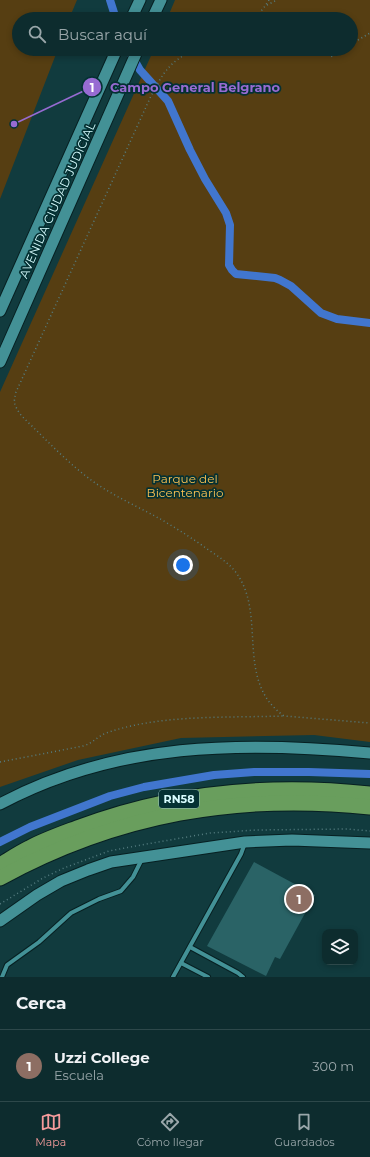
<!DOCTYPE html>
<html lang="es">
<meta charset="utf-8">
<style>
body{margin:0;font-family:Montserrat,sans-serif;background:#1b383a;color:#f1f3f6}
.controls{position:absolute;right:12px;bottom:12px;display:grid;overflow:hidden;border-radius:8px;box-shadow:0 2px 6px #0003}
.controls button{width:36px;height:36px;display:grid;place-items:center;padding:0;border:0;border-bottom:1px solid #2d484a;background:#0d2c2e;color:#f1f3f6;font:20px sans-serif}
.you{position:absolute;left:183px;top:565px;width:14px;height:14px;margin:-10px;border:3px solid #fff;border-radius:50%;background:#1a73e8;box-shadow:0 0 0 6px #1a73e833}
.badge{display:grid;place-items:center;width:26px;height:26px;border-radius:50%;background:#f59b9b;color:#fff;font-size:13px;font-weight:700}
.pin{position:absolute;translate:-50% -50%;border:2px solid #fff;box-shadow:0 1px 4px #0006}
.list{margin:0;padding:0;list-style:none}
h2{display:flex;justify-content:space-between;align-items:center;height:52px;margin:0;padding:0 16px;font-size:17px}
h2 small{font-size:13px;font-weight:400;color:#9aa7aa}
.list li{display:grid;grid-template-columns:26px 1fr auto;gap:12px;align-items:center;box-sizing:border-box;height:72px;padding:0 16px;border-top:1px solid #2d484a}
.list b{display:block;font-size:15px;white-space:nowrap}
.list p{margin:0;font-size:13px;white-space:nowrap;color:#9aa7aa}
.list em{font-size:13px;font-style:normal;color:#9aa7aa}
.icon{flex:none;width:22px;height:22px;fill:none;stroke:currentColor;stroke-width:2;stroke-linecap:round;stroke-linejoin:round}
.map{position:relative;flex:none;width:370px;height:977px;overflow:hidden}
.search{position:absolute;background:#0d2c2e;box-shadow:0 2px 6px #0003;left:12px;right:12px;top:12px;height:44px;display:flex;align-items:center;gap:10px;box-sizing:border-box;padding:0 14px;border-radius:22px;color:#9aa7aa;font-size:15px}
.sheet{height:124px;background:#0d2c2e}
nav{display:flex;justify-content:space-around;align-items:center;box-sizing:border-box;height:56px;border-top:1px solid #2d484a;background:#0d2c2e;font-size:11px;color:#9aa7aa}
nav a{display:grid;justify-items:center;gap:2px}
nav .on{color:#f59b9b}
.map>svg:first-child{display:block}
</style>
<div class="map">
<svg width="370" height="977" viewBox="0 0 370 977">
<rect width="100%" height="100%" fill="#113b3e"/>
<g fill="#563e12">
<path d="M 0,0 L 77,0 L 69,19 L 19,19 L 19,49 L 58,49 L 0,199 Z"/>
<path d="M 175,0 L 370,0 L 370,742 L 314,735 L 181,738 L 78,760 L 0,787 L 0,392 L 154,49 L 351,49 L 351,19 L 167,19 Z"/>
</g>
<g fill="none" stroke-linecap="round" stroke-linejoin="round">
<g stroke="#4176ce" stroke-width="8">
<path d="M 110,0 L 116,19"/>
<path d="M 128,49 L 140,70 L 168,101 L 190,150 L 205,179 L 226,213 L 230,225 L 229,265 L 232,270 L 236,274 L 275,278 L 280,280 L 291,286 L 321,313 L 337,319 L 370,323"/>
<path d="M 0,842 L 30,827 L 110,796 L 144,787 L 214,775 L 254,772 L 309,772 L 370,774"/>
</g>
</g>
<path fill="#2a6366" d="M 254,862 L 315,895 L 280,959 L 275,957 L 266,976 L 207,946 Z"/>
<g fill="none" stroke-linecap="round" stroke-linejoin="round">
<g stroke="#072022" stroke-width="6">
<g id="lane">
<path d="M 190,947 L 238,973 L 243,977"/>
<path d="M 181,963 L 208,977"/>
<path d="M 2,977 L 7,965 L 39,942 L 71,913 L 99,899 L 121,891 L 133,877 L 142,859"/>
<path d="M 173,977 L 241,854 L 245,843"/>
</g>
</g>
<g stroke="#072022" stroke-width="13">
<g id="secondary">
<path d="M 131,19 L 140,0"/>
<path d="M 152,19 L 161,0"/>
<path d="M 0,311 L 117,49"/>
<path d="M 0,362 L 138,49"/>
<path d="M 0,804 C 116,742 242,741 370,753"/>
<path d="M 0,921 L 37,895 L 61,881 L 88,870 L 111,862 L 245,842 L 292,840 L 370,843"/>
</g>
</g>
<g stroke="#072022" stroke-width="17">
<g id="highway">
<path d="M 0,865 C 10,859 19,853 29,848 C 44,840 61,834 77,828 C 172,792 269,783 370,794"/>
<path d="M 0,878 C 117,814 238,793 370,807"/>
</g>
</g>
<g stroke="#557d80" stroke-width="1.5" stroke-dasharray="1 3" stroke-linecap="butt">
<path d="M 267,5 L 277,0"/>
<path d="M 253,19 L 263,9 L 269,0"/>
<path d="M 351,44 L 370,33"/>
<path d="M 196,49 C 170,61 164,71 151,96 L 16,392 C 15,397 13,401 16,407 C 20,416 28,422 35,429 C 53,447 71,465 91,480 C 113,496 139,507 162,520 C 179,530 195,540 210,551 C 219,557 227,562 234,570 C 269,612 233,680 284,716 L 370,723"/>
<path d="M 317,49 L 333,57 L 334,49"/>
<path d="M 0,762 L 83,746 C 93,743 97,737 106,733 C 161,714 226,718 283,716"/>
<path d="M 0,904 L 43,878 L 64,868 L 109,851 L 141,845 L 210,833 L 256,830 L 347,829 L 370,831"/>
</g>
<use href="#lane" stroke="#439196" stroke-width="4"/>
<use href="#secondary" stroke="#439196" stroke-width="11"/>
<use href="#highway" stroke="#699e5d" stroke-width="15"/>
</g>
<g text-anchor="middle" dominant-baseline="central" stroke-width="3.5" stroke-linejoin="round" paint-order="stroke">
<rect fill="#043133" stroke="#98c0c2" stroke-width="1" x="159" y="790" width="40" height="18" rx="3"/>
<g font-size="11" font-weight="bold" fill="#d8fdff">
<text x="179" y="799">RN58</text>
</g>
<g font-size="12" fill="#d8fdff" stroke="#043133">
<text transform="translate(57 200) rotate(-66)">AVENIDA CIUDAD JUDICIAL</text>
</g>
<g font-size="12" fill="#fbc052" stroke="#043133">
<text x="185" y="478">Parque del<tspan x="185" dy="14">Bicentenario</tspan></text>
</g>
</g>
<path fill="none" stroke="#976bd2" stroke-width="1.5" d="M14 124L92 87"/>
<g fill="#976bd2" stroke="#043133" stroke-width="1.5">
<circle cx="14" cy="124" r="4"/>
<circle cx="92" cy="87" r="10"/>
</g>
<g font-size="12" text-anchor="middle" font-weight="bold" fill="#fff">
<text x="92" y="92">1</text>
</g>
<g font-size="13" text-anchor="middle" font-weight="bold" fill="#976bd2" stroke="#043133" stroke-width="3.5" stroke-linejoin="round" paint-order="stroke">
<text x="195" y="92">Campo General Belgrano</text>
</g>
</svg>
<div class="controls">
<button><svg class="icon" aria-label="layers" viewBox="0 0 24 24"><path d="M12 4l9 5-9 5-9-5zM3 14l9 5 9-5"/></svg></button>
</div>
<div class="you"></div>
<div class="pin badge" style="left:299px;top:899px;background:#8d6e63">1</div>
<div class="search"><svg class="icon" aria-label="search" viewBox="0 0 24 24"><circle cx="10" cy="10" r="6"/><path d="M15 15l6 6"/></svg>Buscar aquí</div>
</div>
<section class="sheet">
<h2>Cerca<small></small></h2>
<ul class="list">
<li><span class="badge" style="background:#8d6e63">1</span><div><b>Uzzi College</b><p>Escuela</p></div><em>300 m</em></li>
</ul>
</section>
<nav>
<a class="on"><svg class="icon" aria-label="map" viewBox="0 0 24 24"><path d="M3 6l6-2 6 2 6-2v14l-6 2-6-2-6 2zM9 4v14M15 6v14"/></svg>Mapa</a>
<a><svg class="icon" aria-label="directions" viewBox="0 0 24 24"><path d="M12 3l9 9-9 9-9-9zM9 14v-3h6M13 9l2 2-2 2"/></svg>Cómo llegar</a>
<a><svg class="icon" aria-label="saved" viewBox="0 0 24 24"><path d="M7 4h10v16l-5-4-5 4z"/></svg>Guardados</a>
</nav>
